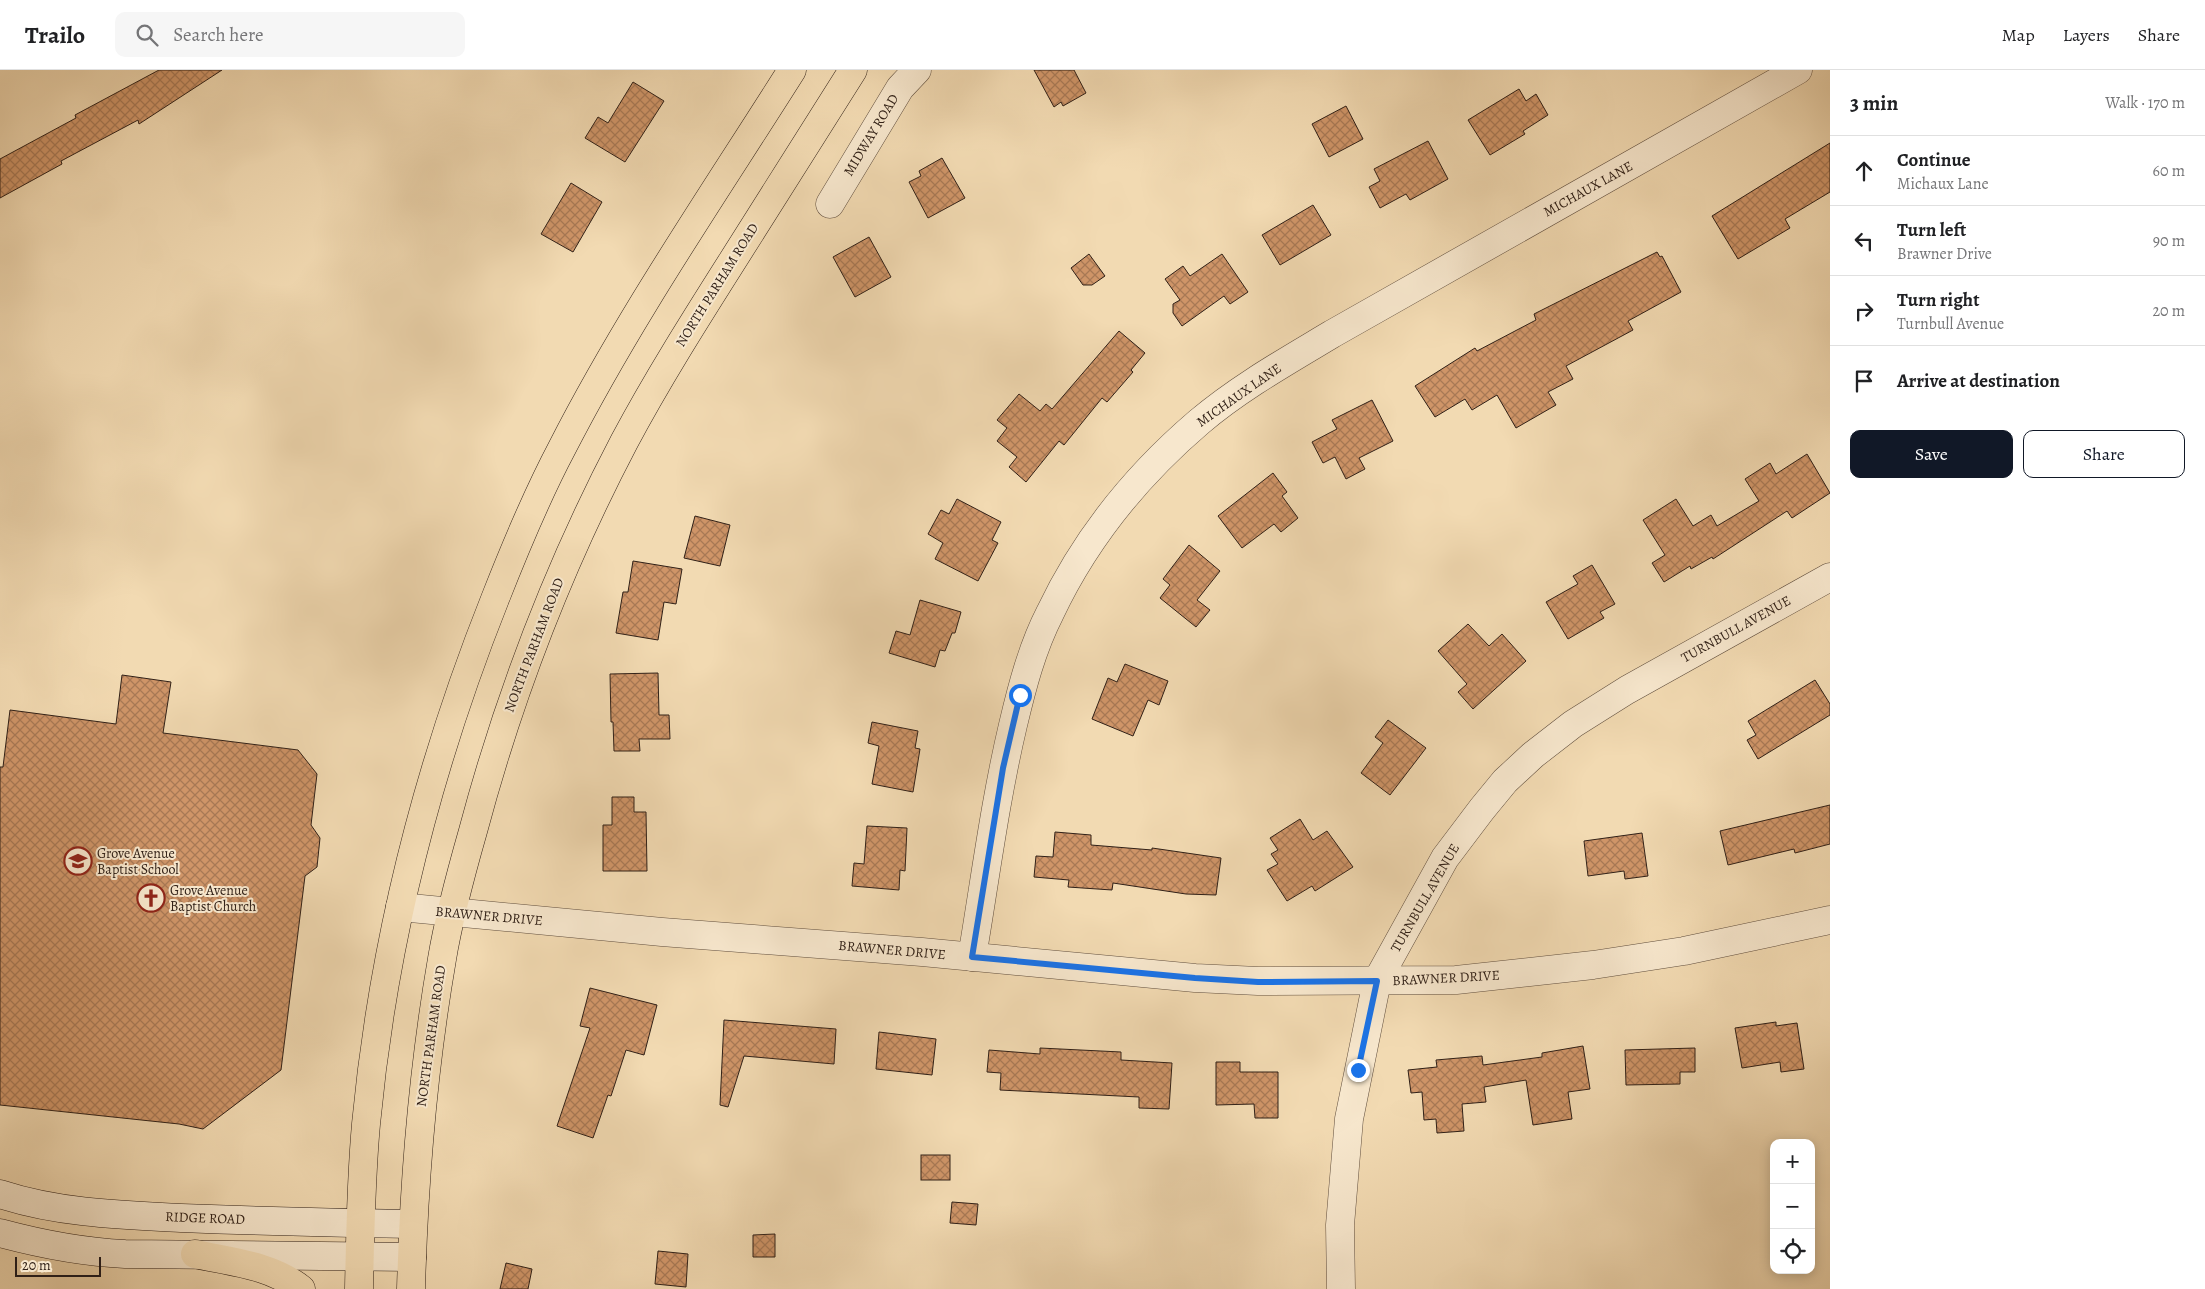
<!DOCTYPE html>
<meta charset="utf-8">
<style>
body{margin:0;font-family:Alegreya,serif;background:#f6f6f6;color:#202124}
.controls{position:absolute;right:15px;bottom:15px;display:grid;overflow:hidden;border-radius:10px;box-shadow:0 2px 12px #0003}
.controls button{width:45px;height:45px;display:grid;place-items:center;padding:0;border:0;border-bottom:1px solid #e0e0e0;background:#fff;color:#202124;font:25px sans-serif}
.scale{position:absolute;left:15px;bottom:12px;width:86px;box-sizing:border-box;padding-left:5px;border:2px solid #302017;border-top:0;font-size:14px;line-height:18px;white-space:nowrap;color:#302017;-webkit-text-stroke:4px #f7e7cd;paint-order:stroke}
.stop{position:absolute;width:15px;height:15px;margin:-11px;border:4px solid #1a73e8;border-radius:50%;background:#fff}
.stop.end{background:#1a73e8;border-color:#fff;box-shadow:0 1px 5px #0008}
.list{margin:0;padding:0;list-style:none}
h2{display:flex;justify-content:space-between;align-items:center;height:65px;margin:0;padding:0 20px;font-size:21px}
h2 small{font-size:16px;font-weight:400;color:#757577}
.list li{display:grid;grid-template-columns:32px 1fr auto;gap:15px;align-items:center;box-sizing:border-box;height:70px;padding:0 20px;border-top:1px solid #e0e0e0}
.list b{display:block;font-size:19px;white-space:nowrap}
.list p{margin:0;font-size:16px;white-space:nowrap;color:#757577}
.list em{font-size:16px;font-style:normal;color:#757577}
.actions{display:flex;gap:10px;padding:15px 20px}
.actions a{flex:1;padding:11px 0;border:1px solid #111827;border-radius:10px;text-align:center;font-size:18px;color:#111827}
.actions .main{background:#111827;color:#fff}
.icon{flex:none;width:28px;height:28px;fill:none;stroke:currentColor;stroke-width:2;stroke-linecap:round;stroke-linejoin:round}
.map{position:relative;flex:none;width:1830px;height:1219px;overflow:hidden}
header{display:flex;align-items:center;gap:30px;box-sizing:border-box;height:70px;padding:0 25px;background:#fff;border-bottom:1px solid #e0e0e0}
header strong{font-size:24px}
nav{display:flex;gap:28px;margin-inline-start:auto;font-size:18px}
.search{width:350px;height:45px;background:#f6f6f6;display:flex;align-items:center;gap:12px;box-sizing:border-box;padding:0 18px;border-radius:10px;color:#757577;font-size:19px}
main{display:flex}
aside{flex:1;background:#fff}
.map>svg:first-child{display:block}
</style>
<header>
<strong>Trailo</strong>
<div class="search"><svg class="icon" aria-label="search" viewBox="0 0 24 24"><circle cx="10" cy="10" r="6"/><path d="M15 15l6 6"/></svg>Search here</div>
<nav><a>Map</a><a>Layers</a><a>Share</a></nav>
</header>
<main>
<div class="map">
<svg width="1830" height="1219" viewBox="0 0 1830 1219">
<defs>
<pattern id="building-cross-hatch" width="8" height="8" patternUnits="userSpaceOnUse" patternTransform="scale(1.25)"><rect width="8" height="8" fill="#cf9568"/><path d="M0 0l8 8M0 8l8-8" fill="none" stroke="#a87955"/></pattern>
</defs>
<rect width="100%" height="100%" fill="#f2dab2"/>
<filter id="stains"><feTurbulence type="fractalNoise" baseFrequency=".004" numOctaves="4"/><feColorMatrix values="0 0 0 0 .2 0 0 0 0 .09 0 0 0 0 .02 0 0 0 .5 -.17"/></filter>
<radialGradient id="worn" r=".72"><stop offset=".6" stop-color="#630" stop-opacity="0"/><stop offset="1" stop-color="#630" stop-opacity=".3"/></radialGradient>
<g fill="url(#building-cross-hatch)" stroke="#302017">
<path d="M 159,0 L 222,0 L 139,54 L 138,50 L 61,91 L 62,94 L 0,128 L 0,89 L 76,48 L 75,45 Z"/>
<path d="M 1034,0 L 1074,0 L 1086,23 L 1063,36 L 1061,32 L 1054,37 Z"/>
<path d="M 633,12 L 664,31 L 625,92 L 585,68 L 598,47 L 608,53 Z"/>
<path d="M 1519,19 L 1526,31 L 1536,24 L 1548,45 L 1523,61 L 1525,64 L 1490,85 L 1468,50 Z"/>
<path d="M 1346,36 L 1363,69 L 1329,87 L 1312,54 Z"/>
<path d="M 1428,71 L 1448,109 L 1410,130 L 1406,124 L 1380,138 L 1369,117 L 1380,111 L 1374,99 Z"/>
<path d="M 1830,73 L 1830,122 L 1785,149 L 1790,158 L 1738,189 L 1712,146 Z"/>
<path d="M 942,88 L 965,128 L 928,148 L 909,112 L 921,106 L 919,101 Z"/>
<path d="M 571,113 L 602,132 L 573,182 L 541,164 Z"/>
<path d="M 1313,135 L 1331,165 L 1280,195 L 1262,165 Z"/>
<path d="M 869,167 L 891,207 L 855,227 L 833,187 Z"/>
<path d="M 1657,182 L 1660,187 L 1662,186 L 1681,222 L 1628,251 L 1633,260 L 1566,296 L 1573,309 L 1548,322 L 1556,335 L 1516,358 L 1497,325 L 1472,340 L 1465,329 L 1435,347 L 1415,316 L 1475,278 L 1477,281 L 1536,250 L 1534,244 Z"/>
<path d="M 1089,184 L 1105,206 L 1092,215 L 1083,215 L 1071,198 Z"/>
<path d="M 1222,184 L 1248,222 L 1230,234 L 1224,226 L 1182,256 L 1173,243 L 1173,234 L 1180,230 L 1165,209 L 1183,196 L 1190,206 Z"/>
<path d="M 1119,261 L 1145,283 L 1131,300 L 1133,302 L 1107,332 L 1102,328 L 1064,375 L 1059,371 L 1026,412 L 1009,397 L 1017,387 L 997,371 L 1007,358 L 997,350 L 1019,324 L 1040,341 L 1046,334 L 1052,339 Z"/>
<path d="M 1372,330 L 1393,371 L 1359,388 L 1365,399 L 1346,409 L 1335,387 L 1323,393 L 1312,372 L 1337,359 L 1332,350 Z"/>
<path d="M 1807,384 L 1830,423 L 1792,448 L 1787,441 L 1713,489 L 1712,487 L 1691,499 L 1690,496 L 1664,512 L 1652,493 L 1665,485 L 1643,450 L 1676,429 L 1693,456 L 1711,445 L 1717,456 L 1759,431 L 1745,409 L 1770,393 L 1776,404 Z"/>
<path d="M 1273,403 L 1287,422 L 1282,426 L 1298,448 L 1281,462 L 1274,454 L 1242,478 L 1218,446 Z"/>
<path d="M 957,429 L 1001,452 L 992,470 L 998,473 L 978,511 L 935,489 L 943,473 L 928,464 L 941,440 L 949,444 Z"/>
<path d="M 695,446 L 730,455 L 720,496 L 684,488 Z"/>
<path d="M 1189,475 L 1220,501 L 1197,530 L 1210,540 L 1196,557 L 1160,528 L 1170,515 L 1163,509 Z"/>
<path d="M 633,491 L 682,499 L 676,534 L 664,532 L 658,570 L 616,563 L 623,522 L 628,522 Z"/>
<path d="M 1592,495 L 1615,534 L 1600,542 L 1604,548 L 1568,569 L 1546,532 L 1578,514 L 1573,506 Z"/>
<path d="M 920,530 L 961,542 L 955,563 L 952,563 L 945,581 L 940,580 L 935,597 L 889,583 L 896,561 L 910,565 Z"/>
<path d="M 1468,554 L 1489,576 L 1502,564 L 1526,591 L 1473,639 L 1458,622 L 1467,614 L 1438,581 Z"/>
<path d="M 1125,594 L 1168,611 L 1159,635 L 1148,630 L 1133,666 L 1092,649 L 1108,608 L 1117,612 Z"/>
<path d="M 658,603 L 659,645 L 669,645 L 670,669 L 639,669 L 640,681 L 614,681 L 613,652 L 611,652 L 610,604 Z"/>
<path d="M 122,605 L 171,612 L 163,663 L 298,680 L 317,704 L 311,755 L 320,768 L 317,797 L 305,806 L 281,1000 L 203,1059 L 179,1054 L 0,1035 L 0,697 L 3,697 L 10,640 L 116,654 Z"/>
<path d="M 1815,610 L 1830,634 L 1830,645 L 1758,689 L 1747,670 L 1756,665 L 1748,651 Z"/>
<path d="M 1388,650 L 1426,678 L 1390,725 L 1361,703 L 1383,673 L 1375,667 Z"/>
<path d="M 872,652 L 918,661 L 915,678 L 920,679 L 913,722 L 872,714 L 879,676 L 868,673 Z"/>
<path d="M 612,727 L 634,727 L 634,742 L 646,742 L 647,801 L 603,801 L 603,755 L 612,755 Z"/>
<path d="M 1830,735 L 1830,774 L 1795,783 L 1794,779 L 1728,795 L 1720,761 Z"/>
<path d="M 1300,749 L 1313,770 L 1327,761 L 1353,797 L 1315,821 L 1312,816 L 1287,831 L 1267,800 L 1278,794 L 1271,784 L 1278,780 L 1270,768 Z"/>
<path d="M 867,756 L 907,758 L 905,801 L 900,800 L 899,820 L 852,816 L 854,793 L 864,794 Z"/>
<path d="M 1055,762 L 1091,765 L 1091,775 L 1152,780 L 1152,778 L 1221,788 L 1216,825 L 1186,824 L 1113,813 L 1112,820 L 1068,817 L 1069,810 L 1034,807 L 1036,786 L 1053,787 Z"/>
<path d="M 1642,763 L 1648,806 L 1625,809 L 1624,801 L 1588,806 L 1584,771 Z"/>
<path d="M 590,918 L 657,935 L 644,985 L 626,980 L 611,1026 L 608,1025 L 593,1068 L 557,1056 L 590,958 L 580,956 Z"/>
<path d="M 724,950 L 836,959 L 834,994 L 744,986 L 728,1037 L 720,1035 Z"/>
<path d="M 1776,952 L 1776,956 L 1797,953 L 1804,999 L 1781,1002 L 1780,992 L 1742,998 L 1735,958 Z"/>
<path d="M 879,962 L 936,969 L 932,1005 L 876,999 Z"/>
<path d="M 1583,976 L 1590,1019 L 1568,1022 L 1572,1049 L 1533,1055 L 1526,1010 L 1484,1017 L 1486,1032 L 1462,1034 L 1464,1061 L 1437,1063 L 1436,1049 L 1424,1050 L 1422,1022 L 1411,1023 L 1408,1000 L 1437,997 L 1436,990 L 1482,986 L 1483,995 L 1542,987 L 1542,983 Z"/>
<path d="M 1040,978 L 1121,982 L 1121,990 L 1172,993 L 1169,1039 L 1139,1038 L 1139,1027 L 1000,1020 L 1001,1003 L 987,1002 L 989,980 L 1040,984 Z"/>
<path d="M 1695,978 L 1695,1002 L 1680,1002 L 1680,1014 L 1626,1015 L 1625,980 Z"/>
<path d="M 1216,992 L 1240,992 L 1240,1002 L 1278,1002 L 1278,1048 L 1255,1048 L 1254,1034 L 1216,1035 Z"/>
<rect x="921" y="1085" width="29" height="25"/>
<path d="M 952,1132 L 978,1134 L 976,1155 L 950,1153 Z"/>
<path d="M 775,1164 L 775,1187 L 753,1187 L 753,1165 Z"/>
<path d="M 658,1181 L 688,1184 L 686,1217 L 655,1214 Z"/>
<path d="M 506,1193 L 532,1199 L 528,1219 L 500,1219 Z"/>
</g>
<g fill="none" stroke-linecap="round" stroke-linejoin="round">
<g stroke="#604e3e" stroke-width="29">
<g id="street">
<path d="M 830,134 L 900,18 L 917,0"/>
<path d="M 400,837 L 662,862 L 922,882 L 1195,908 L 1258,911 L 1456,910 L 1593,895 L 1684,881 L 1830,850"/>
<path d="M 972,887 C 985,810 995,731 1013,655 C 1022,617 1032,578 1050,543 C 1085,469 1137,405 1199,352 C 1239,318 1287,291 1332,264 L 1798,0"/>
<path d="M 1341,1219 L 1340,1155 L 1349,1049 L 1377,911 L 1445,788 L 1482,739 L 1505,711 L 1533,685 L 1573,654 L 1627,620 L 1830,507"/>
</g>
</g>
<g stroke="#302017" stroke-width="29">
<g id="secondary">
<path d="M 0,1124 C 58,1143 120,1145 181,1148 C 258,1151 335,1153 413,1154"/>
<path d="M 0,1163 C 41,1174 82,1182 125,1184 L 412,1187"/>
</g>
</g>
<g stroke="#302017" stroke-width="29">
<g id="highway">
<path d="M 195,1184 C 232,1192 271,1195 301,1219"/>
<path d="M 359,1219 C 360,1164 361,1109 366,1054 C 383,874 428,697 495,529 C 515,478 536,427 562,378 C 629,247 713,125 792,0"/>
<path d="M 411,1219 C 414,1108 423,999 442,889 C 449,846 461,803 473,761 C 509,626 559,496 624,372 C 657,310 695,250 733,190 C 773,127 813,63 853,0"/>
</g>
</g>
<use href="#street" stroke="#f7e7cd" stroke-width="28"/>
<use href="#secondary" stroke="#f7e7cd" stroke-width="28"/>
<use href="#highway" stroke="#f2dab2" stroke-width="28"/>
</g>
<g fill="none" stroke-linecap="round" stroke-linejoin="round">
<path stroke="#1a73e8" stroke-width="6" d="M 1020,625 L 1003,698 L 972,887 L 1195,908 L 1258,912 L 1377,911 L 1358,1000"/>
</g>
<defs>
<g id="school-ring" transform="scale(1.4375)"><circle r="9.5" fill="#f7e7cd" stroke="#8f2418" stroke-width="1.5"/><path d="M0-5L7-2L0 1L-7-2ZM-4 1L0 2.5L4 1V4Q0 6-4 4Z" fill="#8f2418"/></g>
<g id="church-ring" transform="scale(1.4375)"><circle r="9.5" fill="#f7e7cd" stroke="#8f2418" stroke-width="1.5"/><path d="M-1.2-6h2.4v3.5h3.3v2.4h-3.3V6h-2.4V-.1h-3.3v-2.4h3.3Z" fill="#8f2418"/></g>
</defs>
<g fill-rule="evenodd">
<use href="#school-ring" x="78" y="791"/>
<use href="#church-ring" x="151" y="828"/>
</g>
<g text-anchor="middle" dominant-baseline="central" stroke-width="4" stroke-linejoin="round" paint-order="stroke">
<g font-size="14" fill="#302017" stroke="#f7e7cd">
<text transform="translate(871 65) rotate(-59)">MIDWAY ROAD</text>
<text transform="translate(1588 119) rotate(-29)">MICHAUX LANE</text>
<text transform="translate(717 215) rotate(-58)">NORTH PARHAM ROAD</text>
<text transform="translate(1239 325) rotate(-35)">MICHAUX LANE</text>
<text transform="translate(1736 559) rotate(-29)">TURNBULL AVENUE</text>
<text transform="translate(534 575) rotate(-69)">NORTH PARHAM ROAD</text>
<text transform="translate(1425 828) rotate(-60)">TURNBULL AVENUE</text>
<text transform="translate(489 846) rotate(5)">BRAWNER DRIVE</text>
<text transform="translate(892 880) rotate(5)">BRAWNER DRIVE</text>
<text transform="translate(1446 908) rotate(-3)">BRAWNER DRIVE</text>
<text transform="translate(431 966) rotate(-82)">NORTH PARHAM ROAD</text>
<text transform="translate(205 1148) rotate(2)">RIDGE ROAD</text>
</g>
<g font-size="14" fill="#302017" stroke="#f7e7cd" text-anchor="start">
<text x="97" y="783">Grove Avenue<tspan x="97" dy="16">Baptist School</tspan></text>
<text x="170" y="820">Grove Avenue<tspan x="170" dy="16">Baptist Church</tspan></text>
</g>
</g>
<rect width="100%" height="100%" filter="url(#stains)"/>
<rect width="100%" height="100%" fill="url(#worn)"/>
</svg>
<div class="controls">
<button>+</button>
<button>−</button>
<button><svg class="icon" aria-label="locate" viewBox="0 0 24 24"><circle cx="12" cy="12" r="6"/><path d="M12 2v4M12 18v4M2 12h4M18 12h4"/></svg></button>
</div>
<div class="scale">20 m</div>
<div class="stop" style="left:1020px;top:625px"></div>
<div class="stop end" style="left:1358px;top:1000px"></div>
</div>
<aside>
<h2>3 min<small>Walk · 170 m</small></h2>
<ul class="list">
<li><svg class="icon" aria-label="ahead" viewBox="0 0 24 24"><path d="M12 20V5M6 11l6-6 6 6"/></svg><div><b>Continue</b><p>Michaux Lane</p></div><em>60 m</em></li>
<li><svg class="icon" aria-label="left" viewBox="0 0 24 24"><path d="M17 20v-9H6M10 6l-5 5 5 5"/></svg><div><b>Turn left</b><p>Brawner Drive</p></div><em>90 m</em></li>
<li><svg class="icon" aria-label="right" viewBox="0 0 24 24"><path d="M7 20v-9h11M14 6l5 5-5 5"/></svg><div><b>Turn right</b><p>Turnbull Avenue</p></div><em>20 m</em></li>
<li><svg class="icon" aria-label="arrive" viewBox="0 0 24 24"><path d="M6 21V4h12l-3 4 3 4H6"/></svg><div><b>Arrive at destination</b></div></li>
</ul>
<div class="actions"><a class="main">Save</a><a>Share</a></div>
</aside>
</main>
